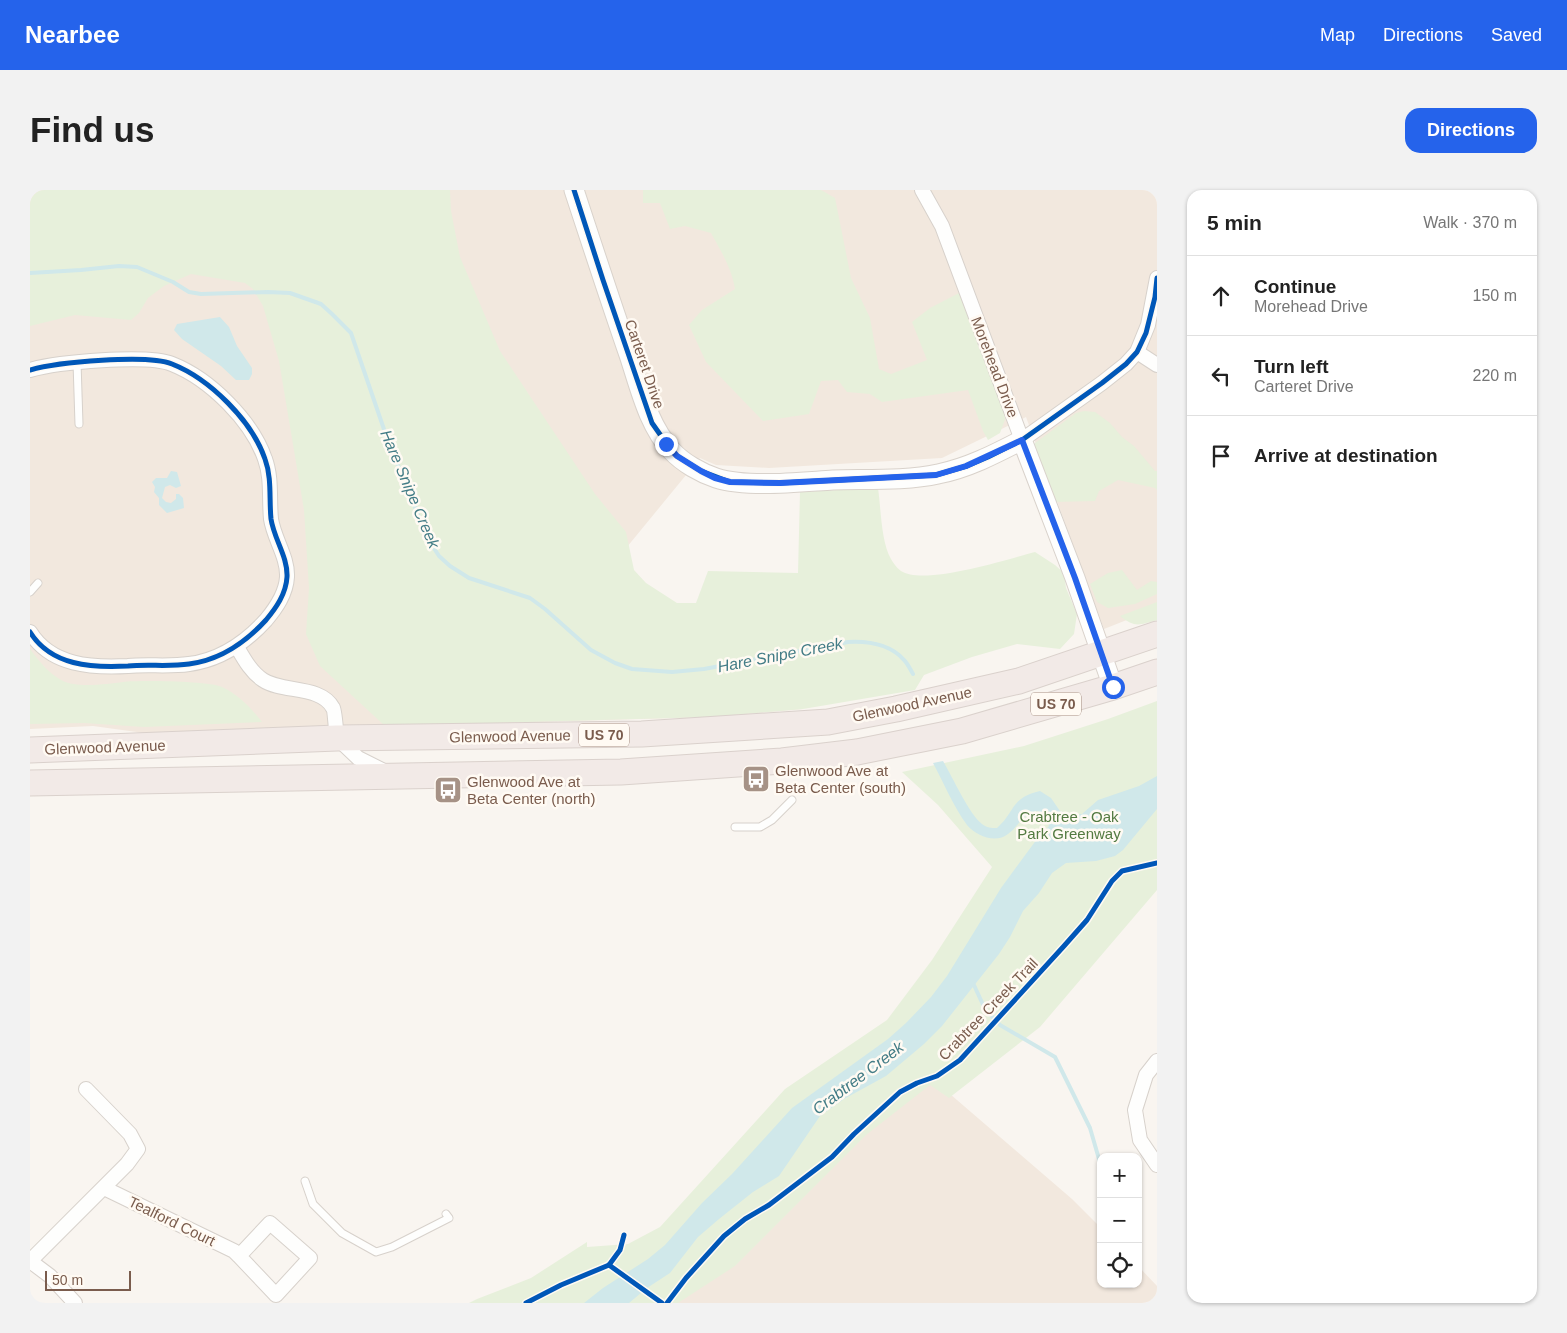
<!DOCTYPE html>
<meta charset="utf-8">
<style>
body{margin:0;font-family:Arial,sans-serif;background:#f2f2f2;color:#222}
.controls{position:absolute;right:15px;bottom:15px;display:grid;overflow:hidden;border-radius:10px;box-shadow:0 1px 4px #0004}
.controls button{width:45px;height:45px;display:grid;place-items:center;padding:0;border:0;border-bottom:1px solid #e0e0e0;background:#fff;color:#222;font:25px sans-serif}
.scale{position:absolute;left:15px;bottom:12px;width:86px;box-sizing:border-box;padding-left:5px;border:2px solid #7a5c4d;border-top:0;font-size:14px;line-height:18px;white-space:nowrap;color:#7a5c4d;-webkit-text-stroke:4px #fffaf3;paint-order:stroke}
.stop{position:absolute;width:15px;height:15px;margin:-11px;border:4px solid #2563eb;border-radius:50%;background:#fff}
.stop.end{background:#2563eb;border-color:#fff;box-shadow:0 1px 5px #0008}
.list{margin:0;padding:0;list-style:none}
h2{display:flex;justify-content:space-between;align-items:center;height:65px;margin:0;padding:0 20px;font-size:21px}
h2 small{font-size:16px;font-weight:400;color:#767676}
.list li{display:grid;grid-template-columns:32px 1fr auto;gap:15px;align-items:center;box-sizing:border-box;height:80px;padding:0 20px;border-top:1px solid #e0e0e0}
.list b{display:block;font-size:19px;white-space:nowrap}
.list p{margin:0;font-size:16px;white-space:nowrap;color:#767676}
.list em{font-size:16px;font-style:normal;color:#767676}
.icon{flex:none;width:28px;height:28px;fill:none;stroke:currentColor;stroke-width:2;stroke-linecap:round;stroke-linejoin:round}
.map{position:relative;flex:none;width:1127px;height:1113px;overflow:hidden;border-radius:15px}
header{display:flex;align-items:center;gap:30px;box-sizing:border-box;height:70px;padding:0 25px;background:#2563eb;color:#fff}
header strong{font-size:24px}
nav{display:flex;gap:28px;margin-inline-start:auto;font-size:18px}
.intro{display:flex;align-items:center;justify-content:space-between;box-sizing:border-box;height:120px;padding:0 30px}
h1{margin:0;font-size:35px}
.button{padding:12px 22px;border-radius:15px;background:#2563eb;color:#fff;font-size:18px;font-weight:700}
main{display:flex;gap:30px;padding:0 30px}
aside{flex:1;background:#fff;border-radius:15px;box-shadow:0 1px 4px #0004}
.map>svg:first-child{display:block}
</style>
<header>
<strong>Nearbee</strong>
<nav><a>Map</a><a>Directions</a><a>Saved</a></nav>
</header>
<div class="intro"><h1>Find us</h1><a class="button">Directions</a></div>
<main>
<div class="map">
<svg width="1127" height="1113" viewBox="0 0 1127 1113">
<rect width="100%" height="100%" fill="#f9f5f0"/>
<g fill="#f2e8de">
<path d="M 0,0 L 1127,0 L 1127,418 L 1074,439 L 996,227 L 912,268 L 739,278 L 686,275 L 670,268 L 533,435 L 773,519 L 679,527 L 114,543 L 63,536 L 0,539 Z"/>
<path d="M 870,861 L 1042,1009 L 1071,1038 L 1071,1094 L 1108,1094 L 1108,1076 L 1127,1096 L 1127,1113 L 580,1113 Z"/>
</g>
<g fill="#e7f0db">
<path d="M 0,0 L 420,0 L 421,21 L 430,67 L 470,161 L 565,304 L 596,342 L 604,380 L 616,393 L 647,413 L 666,413 L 678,381 L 768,383 L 770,302 L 848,298 C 851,318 851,352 861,369 C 863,373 868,379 871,381 C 894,396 978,369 1005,362 L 1025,375 L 1034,383 L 1036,398 L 1047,424 L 1044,444 L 1030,459 L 987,454 L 942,467 L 894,485 L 885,500 L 773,519 L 679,527 L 355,536 L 290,476 L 276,444 L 279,398 L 274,320 L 249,171 L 233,116 L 223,99 L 215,93 L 161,84 L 134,96 L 118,108 L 109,123 L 101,130 L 45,125 L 0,136 Z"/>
<path d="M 613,0 L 791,0 L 805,8 L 821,88 L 840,128 L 849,179 L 861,184 L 897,170 L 882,132 L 900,118 L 931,102 L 977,224 L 970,243 L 958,250 L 953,241 L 938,200 L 852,212 L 840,204 L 817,202 L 808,190 L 791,191 L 779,224 L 733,231 L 676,172 L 659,135 L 672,120 L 705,99 C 702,79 691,61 681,43 L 655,36 L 640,39 L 630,13 L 613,13 Z"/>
<path d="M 1054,221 L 1065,222 L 1080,233 L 1092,247 L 1104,256 L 1125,281 L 1127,281 L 1127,300 L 1125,298 L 1088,290 L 1069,301 L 1065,311 L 1023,312 L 1001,256 L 1046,223 Z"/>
<path d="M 1092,380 L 1107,400 L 1121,391 L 1127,392 L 1127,404 L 1105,414 L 1078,418 L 1067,412 L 1060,394 L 1078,383 Z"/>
<path d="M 1127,412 L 1127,430 C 1109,435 1105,438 1090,426 Z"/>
<path d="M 0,459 C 9,471 19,484 33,491 C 46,498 78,494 93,492 C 109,490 179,491 192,497 C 209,505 221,518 232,532 L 114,537 L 54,533 L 0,534 Z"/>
<path d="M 1127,511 L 1127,700 L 1010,837 L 919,908 L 900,895 L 836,945 L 705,1076 L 648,1113 L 439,1113 L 447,1109 L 501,1088 L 557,1052 L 557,1057 L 598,1054 L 630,1037 L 755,899 L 857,830 L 902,770 L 962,677 L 908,615 L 872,582 L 994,556 L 1078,529 Z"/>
</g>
<g fill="#d0e8ea">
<path d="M 190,127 L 199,137 L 207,156 L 222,178 L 222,184 L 219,190 L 206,190 L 191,176 L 152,149 L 144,140 L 147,134 Z"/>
<path d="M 141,281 L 147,282 L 151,296 L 146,298 L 140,295 L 135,297 L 132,308 L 136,312 L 141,313 L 146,309 L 146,304 L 149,304 L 153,308 L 154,318 L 137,323 L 129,315 L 129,308 L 124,302 L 125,297 L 122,292 L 126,288 L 137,288 Z"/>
<path d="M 913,571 C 922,586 939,624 952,634 C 957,638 961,638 967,638 C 986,621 980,608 1010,601 L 1021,608 L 1030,621 L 1040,625 L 1052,624 L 1068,610 L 1109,596 L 1127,586 L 1127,619 L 1093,660 L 1085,666 L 1066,671 L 1036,673 L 1022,683 L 1009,703 L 993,721 L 980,747 L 969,764 L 912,836 L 894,854 L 856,886 L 814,909 L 790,926 L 749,986 L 723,1002 L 689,1029 L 668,1047 L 640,1083 L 617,1098 L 599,1113 L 554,1113 L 573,1098 L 618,1069 L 635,1055 L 672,1013 L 702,984 L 762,918 L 858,849 L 876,833 L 901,807 L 917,786 L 971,698 L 1007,649 L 1019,636 L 1016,628 L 1008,621 C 991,623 990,636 978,644 C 966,654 946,646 937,635 C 923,616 914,593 903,573 Z"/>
</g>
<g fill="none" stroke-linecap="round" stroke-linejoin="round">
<g stroke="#d0e8ea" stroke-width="4">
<path d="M 0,83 L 51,80 L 89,76 L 107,77 L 143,92 L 159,102 L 171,104 L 238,102 L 260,103 L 291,114 L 302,124 L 321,143 L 358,251 L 398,349 L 409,366 L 420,376 L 439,388 L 500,408 L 515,419 L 561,460 L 585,473 L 602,479 L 642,482 L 674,479 L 818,452 C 838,451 860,454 874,470 C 878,474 880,479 883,484"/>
<path d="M 943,793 L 955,819 L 970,835 L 1025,867 L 1060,938 L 1071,976"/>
</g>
<g stroke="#d7d1cb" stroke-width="9">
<g id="lane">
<path d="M 47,172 L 49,234"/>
<path d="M 0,402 L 8,393"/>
<path d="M 705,637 L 730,637 L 742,630 L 762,610"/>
<path d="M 275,991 L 283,1014 L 312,1043 L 346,1062 L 362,1057 L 419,1028 L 416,1024"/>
</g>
</g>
<g stroke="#d7d1cb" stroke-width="16">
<g id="street">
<path d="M 892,0 L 912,36 L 992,250 L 1072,193 L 1096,174 L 1107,162 L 1118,135 L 1127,88"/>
<path d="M 1107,162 L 1127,175"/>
<path d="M 0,180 C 27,172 118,164 142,174 C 180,189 222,231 235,269 C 242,288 239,309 241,329 C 244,349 258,367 257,387 C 256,404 246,418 236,430 C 215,453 190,470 159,474 C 139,477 118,474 98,476 C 62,478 21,476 0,442"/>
<path d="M 207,457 C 214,469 221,482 233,490 C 252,503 291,495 303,518 C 305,521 306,543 307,548 L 328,568 L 356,582"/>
<path d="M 1127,871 L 1116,885 L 1105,920 L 1110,950 L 1127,975"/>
<path d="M 74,998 L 204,1061 L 209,1066 L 245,1104 L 246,1105 L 280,1068 L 240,1033 L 209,1066"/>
<path d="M 0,1071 L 97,974 L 108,959 L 100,944 L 56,899"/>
<path d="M 0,1071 L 20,1086 L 45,1113"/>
</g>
</g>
<g stroke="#d9d2cb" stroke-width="21">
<path id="secondary" d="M 544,0 C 562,55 580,110 599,165 C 610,198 618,235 642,261 C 653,273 671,283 686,288 C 717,298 770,292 803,290 C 836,289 877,291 908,284 C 938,278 965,264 992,250 L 1045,388 L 1083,497"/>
</g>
<g stroke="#dad1cc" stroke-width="27">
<g id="highway">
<path d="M 0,560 L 307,548 L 612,544 L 798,532 L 866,519 L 989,491 L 1127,444"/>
<path d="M 0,593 L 591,582 L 752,571 L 827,562 L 932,541 L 1083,497 L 1127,482"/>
</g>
</g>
<use href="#lane" stroke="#fefefd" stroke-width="7"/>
<use href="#street" stroke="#fefefd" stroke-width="14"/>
<use href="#secondary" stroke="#fefefd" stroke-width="19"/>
<use href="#highway" stroke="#f2eae7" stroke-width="25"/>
<g stroke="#fffaf3" stroke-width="8">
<g id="cycleway">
<path d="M 544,0 L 573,90 L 622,233 L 641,260 L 647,266 L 671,281 L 700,292 L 750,293 L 906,285 L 937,276 L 958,267 L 992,250 L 1072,193 L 1096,174 L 1107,162 L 1116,143 L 1125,107 L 1127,88"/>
<path d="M 0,180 C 27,172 118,164 142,174 C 180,189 222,231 235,269 C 242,288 239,309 241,329 C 244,349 258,367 257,387 C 256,404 246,418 236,430 C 215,453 190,470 159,474 C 139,477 118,474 98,476 C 62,478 21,476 0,442"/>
<path d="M 579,1075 L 632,1113"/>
<path d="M 496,1113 L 531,1095 L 579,1075 L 590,1060 L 594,1045"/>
<path d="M 637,1113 L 656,1088 L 694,1046 L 715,1029 L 739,1015 L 802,967 L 824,944 L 870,902 L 887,893 L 907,886 L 930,870 L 1034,756 L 1057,730 L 1082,691 L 1092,681 L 1127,673"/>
</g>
</g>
<use href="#cycleway" stroke="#0057b8" stroke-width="5"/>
</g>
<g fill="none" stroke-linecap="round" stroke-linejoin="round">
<path stroke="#2563eb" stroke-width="6" d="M 636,254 L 647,266 L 671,281 L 685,288 L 700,292 L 750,293 L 906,285 L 936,276 L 992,250 L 1045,388 L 1083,497"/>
</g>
<defs>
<g id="bus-square" transform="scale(1.4375)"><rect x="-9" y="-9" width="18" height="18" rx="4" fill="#a69286" stroke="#fffaf3"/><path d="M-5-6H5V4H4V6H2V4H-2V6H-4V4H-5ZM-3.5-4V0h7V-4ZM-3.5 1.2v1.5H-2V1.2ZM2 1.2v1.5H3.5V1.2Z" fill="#fff"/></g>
</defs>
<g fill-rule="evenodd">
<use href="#bus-square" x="726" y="589"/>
<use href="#bus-square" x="418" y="600"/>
</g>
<g text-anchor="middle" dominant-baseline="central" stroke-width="5" stroke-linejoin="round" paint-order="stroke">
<g fill="#fffaf3" stroke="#a28b7f" stroke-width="1">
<rect x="1001" y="502.5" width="50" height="23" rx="4"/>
<rect x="549" y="533.5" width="50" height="23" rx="4"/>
</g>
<g font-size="14" font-weight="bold" fill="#7a5c4d">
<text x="1026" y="514">US 70</text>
<text x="574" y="545">US 70</text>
</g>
<g font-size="15" fill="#7a5c4d" stroke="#fffaf3">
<text transform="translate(615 174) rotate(71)">Carteret Drive</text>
<text transform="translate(965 177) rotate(69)">Morehead Drive</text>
<text transform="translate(882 514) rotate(-12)">Glenwood Avenue</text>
<text transform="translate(480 546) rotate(-1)">Glenwood Avenue</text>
<text transform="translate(75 557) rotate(-2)">Glenwood Avenue</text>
<text transform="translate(958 819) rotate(-46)">Crabtree Creek Trail</text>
<text transform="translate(142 1031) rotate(26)">Tealford Court</text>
</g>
<g font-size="15" fill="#7a5c4d" stroke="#fffaf3" text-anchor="start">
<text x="745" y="580">Glenwood Ave at<tspan x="745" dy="17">Beta Center (south)</tspan></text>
<text x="437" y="591">Glenwood Ave at<tspan x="437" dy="17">Beta Center (north)</tspan></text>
</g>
<g font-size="15" fill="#537a41" stroke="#fffaf3">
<text x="1039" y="626">Crabtree - Oak<tspan x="1039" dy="17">Park Greenway</tspan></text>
</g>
<g font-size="16" font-style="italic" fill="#437c86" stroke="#fffaf3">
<text transform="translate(380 299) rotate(67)">Hare Snipe Creek</text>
<text transform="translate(750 465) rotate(-11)">Hare Snipe Creek</text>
<text transform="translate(828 888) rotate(-37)">Crabtree Creek</text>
</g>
</g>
</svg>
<div class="controls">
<button>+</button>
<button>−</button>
<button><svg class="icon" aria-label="locate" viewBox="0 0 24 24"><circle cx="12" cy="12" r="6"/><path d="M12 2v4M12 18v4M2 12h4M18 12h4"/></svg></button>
</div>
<div class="scale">50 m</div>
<div class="stop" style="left:1083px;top:497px"></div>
<div class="stop end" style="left:636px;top:254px"></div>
</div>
<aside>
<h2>5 min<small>Walk · 370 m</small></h2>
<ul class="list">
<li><svg class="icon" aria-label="ahead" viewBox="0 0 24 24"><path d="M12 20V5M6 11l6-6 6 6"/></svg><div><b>Continue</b><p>Morehead Drive</p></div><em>150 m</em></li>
<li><svg class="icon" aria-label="left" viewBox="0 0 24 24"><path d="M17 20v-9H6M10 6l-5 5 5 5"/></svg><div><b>Turn left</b><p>Carteret Drive</p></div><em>220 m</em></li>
<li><svg class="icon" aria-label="arrive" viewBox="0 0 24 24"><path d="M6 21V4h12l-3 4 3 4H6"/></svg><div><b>Arrive at destination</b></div></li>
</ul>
</aside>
</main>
